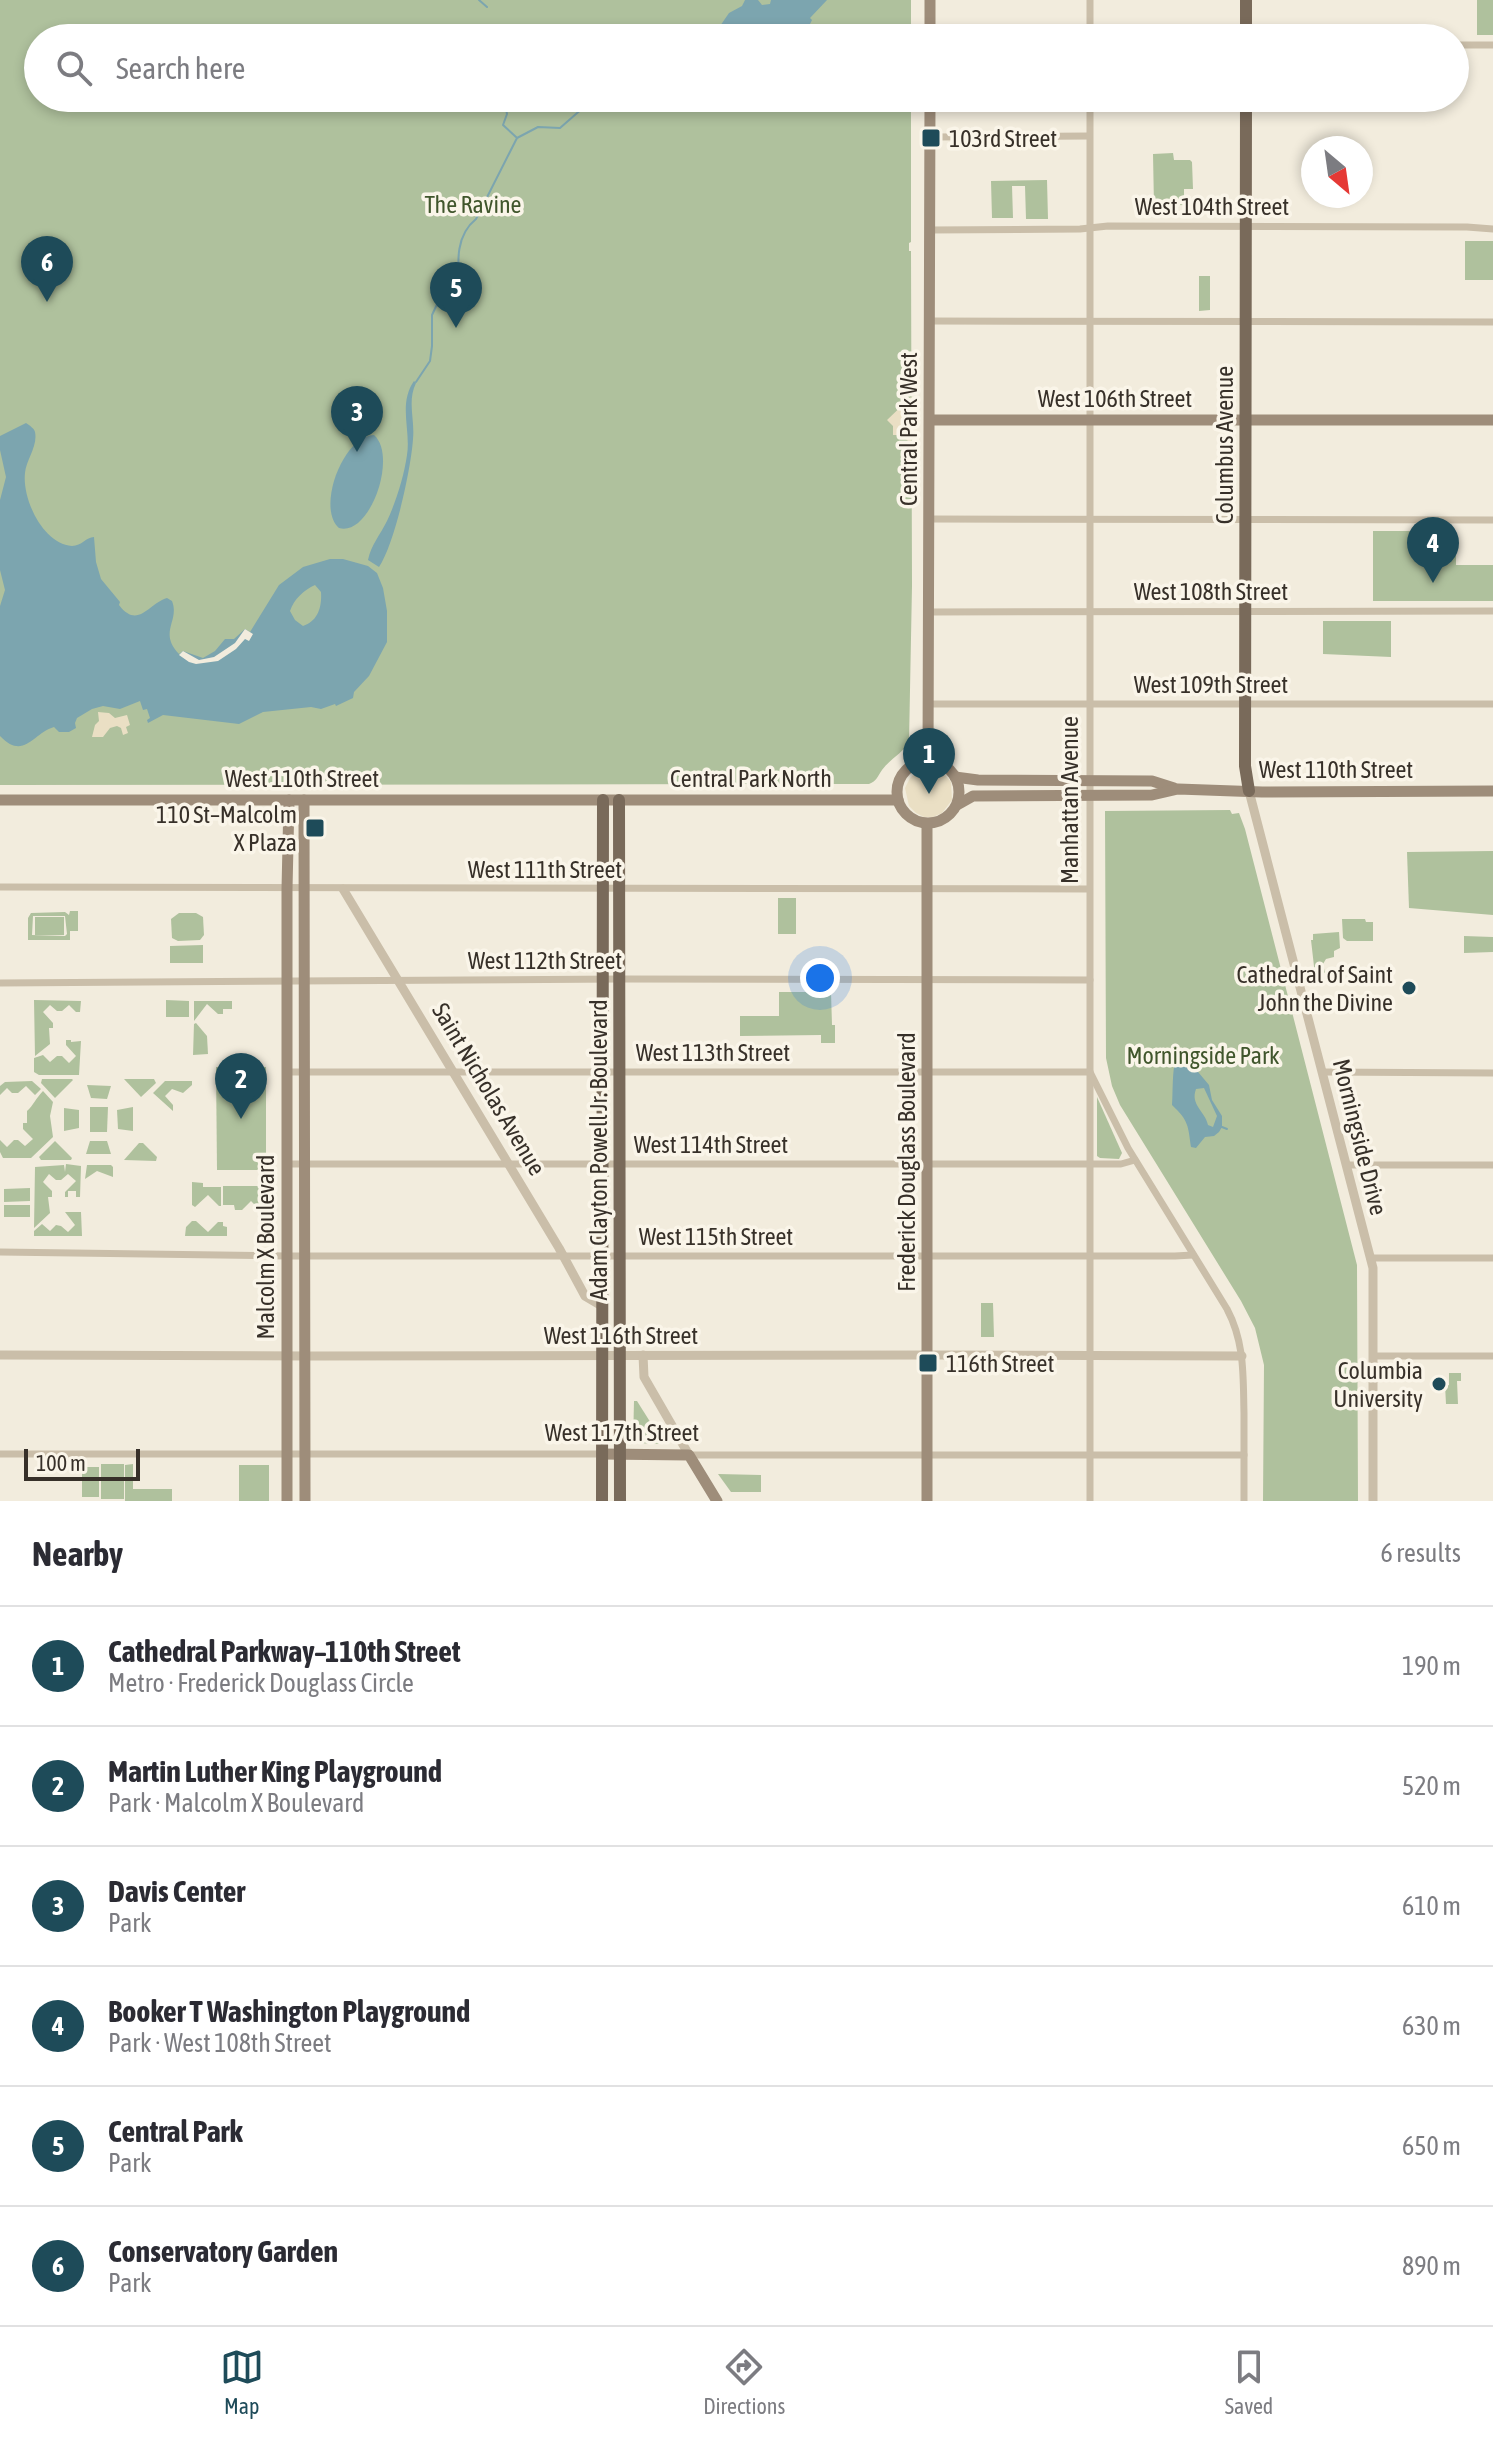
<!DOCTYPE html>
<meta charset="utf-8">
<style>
body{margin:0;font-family:"Asap Condensed",sans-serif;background:#f2f2f3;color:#2b2b33}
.compass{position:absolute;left:1301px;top:136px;width:72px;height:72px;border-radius:50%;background:#fff;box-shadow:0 4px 12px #0003;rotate:151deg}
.scale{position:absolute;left:24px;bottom:20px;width:116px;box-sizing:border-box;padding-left:8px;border:4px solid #373029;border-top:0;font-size:22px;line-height:28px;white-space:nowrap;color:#373029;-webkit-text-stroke:6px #faf5e9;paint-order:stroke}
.you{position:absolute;left:820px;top:978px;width:28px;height:28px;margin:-20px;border:6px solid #fff;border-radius:50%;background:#1a73e8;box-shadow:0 0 0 12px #1a73e833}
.badge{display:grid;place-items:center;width:52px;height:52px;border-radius:50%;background:#1e4b59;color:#fff;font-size:26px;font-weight:700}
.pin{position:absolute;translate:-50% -66px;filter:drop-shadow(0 2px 4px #0008)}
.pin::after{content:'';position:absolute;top:42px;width:28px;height:24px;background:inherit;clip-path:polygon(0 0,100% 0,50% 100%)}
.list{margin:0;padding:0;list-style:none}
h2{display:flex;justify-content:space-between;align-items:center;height:104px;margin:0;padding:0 32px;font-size:34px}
h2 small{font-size:26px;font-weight:400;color:#7c7c81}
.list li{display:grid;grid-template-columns:52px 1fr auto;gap:24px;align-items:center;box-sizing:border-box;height:120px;padding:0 32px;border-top:2px solid #e1e1e2}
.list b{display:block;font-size:30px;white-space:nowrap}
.list p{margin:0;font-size:26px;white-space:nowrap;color:#7c7c81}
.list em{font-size:26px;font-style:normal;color:#7c7c81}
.icon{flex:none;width:44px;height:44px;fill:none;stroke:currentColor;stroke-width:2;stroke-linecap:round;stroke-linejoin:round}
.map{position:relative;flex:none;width:1493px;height:1501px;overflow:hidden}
.search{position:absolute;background:#fff;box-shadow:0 4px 12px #0003;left:24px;right:24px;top:24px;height:88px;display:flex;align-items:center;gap:20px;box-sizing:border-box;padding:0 28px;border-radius:44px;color:#7c7c81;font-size:30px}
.sheet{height:824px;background:#fff}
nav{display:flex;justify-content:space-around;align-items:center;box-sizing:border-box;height:112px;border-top:2px solid #e1e1e2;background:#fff;font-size:22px;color:#7c7c81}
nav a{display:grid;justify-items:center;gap:4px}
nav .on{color:#1e4b59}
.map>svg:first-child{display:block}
</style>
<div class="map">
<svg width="1493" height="1501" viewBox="0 0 1493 1501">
<rect width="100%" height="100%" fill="#f2ecdd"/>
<g fill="#afc19d" fill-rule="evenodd">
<path d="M 0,0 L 911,0 L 911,38 L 38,38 L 38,98 L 911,98 L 911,242 L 909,243 L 909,251 L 911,251 L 912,586 L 909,742 C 903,753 890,759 882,770 C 877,777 877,781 869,784 L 0,785 Z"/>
<rect x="1477" y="0" width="16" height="35"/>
<path d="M 1173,153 L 1174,160 L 1190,160 L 1192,162 L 1193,189 L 1184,189 L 1184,205 L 1154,206 L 1153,154 Z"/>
<path d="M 1047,180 L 1048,219 L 1026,219 L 1025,186 L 1012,186 L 1013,218 L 992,218 L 991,181 Z"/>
<rect x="1465" y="241" width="28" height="39"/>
<path d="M 1199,276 L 1210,276 L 1210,310 L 1199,311 Z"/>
<path d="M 1373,531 L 1456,531 L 1456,565 L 1493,565 L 1493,601 L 1373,601 Z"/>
<path d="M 1323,621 L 1391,621 L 1391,657 L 1323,654 Z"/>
<path d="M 1230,810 L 1232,814 L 1239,813 L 1245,829 L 1357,1265 L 1358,1501 L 1263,1501 L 1264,1365 L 1255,1328 L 1241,1301 L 1120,1105 L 1112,1086 L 1106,1058 L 1105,811 Z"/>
<path d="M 1493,851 L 1493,915 L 1409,908 L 1407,852 Z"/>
<rect x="778" y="898" width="18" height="36"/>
<path d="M 70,911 L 78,911 L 78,931 L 70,931 L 70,940 L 28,940 L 28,918 L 31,913 L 65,912 L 69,915 ZM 65,916 L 67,934 L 65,936 L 32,935 L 33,916 Z"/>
<path d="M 179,913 L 196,913 L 203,917 L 204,935 L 200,940 L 178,941 L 172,938 L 171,919 Z"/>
<rect x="35" y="917" width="29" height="18"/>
<path d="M 1342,919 L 1365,919 L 1366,922 L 1373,922 L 1373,941 L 1347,941 L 1343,938 Z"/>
<path d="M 1339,932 L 1340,948 L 1334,951 L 1334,957 L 1326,959 L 1323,964 L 1325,973 L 1315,975 L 1311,940 L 1313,940 L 1313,934 Z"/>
<path d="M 1464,936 L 1493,937 L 1493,952 L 1464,953 Z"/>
<path d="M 203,945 L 203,963 L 170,963 L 170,946 Z"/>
<path d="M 779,992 L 831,992 L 832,1025 L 835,1025 L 835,1043 L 821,1043 L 821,1035 L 740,1036 L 740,1016 L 779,1016 Z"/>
<path d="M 34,1000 L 81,1001 L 80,1012 L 76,1012 L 69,1005 L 62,1011 L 57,1011 L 50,1005 L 43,1012 L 53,1023 L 53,1028 L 49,1028 L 50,1044 L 35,1056 Z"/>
<path d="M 166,1000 L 189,1001 L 189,1017 L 166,1017 Z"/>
<path d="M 194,1001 L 232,1001 L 232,1009 L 223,1009 L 223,1014 L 218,1014 L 207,1004 L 194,1021 Z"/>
<path d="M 196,1023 L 207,1036 L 208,1054 L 193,1055 L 194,1024 Z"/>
<path d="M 66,1040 L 71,1040 L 71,1042 L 81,1041 L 79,1075 L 39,1075 L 34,1072 L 34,1058 L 43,1055 L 50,1062 L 57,1056 L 62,1056 L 69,1063 L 76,1056 L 66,1045 Z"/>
<path d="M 216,1067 L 266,1067 L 266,1170 L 217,1170 Z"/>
<path d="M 42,1079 L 72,1079 L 73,1080 L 55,1098 L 41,1083 Z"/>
<path d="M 124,1079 L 154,1079 L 156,1083 L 141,1097 Z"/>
<path d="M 32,1081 L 41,1089 L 35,1095 L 26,1086 L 18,1093 L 12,1093 L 7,1088 L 0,1095 L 0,1086 L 5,1082 Z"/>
<path d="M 165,1081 L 192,1081 L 192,1085 L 183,1093 L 172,1089 L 165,1096 L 173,1105 L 173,1111 L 153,1093 Z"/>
<path d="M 87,1085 L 111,1086 L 107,1099 L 91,1098 Z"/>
<path d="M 43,1091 L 53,1102 L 50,1116 L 53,1137 L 31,1158 L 3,1158 L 0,1152 L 0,1140 L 7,1147 L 14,1140 L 18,1140 L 25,1146 L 33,1139 L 23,1129 L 23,1123 L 27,1123 L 27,1111 C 33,1106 36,1098 43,1091 Z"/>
<path d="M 1097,1097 L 1122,1153 L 1119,1159 L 1100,1158 L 1097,1156 Z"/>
<path d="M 90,1107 L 108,1107 L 107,1132 L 90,1132 Z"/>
<path d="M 133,1107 L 133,1131 L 118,1129 L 117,1110 Z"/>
<path d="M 64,1108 L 79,1110 L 79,1128 L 64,1131 Z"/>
<path d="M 55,1141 L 72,1158 L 71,1160 L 41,1160 L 39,1157 Z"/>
<path d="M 90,1141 L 107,1141 L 111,1154 L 86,1154 Z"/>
<path d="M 139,1143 L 143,1143 L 157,1157 L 156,1161 L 124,1160 Z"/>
<path d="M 66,1164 L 81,1166 L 80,1197 L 76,1197 L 76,1191 L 68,1191 L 68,1197 L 65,1197 L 65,1192 L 76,1181 L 68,1174 L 61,1180 L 56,1180 L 49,1174 L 43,1182 L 52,1191 L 52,1197 L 48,1197 L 50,1213 L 34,1228 L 35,1167 L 64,1165 L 65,1172 Z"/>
<path d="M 87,1165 L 111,1165 L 113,1167 L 113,1177 L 97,1171 L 85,1179 Z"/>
<path d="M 192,1182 L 203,1183 L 203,1187 L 221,1187 L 221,1206 L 219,1206 L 208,1195 L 195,1207 L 192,1205 Z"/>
<path d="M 223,1186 L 268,1186 L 269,1211 L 254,1211 L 257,1207 L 251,1201 L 242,1210 L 235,1210 L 234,1205 L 223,1205 Z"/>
<path d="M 30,1188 L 30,1201 L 4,1202 L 4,1189 Z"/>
<rect x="4" y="1205" width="26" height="12"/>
<path d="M 65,1212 L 81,1212 L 82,1236 L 34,1236 L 34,1231 L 42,1224 L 50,1231 L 56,1225 L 61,1226 L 68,1232 L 75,1225 Z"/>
<path d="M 192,1221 L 196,1221 L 208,1232 L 218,1222 L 223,1222 L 223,1226 L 227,1227 L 227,1236 L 185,1236 L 186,1227 Z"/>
<path d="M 981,1303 L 993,1303 L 994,1337 L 981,1337 Z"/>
<path d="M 1449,1373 L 1461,1373 L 1461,1381 L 1457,1381 L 1458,1404 L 1446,1404 L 1445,1385 L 1449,1385 Z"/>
<path d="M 634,1401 L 637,1401 L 664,1444 L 633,1443 Z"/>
<rect x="101" y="1464" width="23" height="35"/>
<path d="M 133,1464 L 133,1489 L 172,1489 L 172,1501 L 125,1501 L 125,1465 Z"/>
<rect x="239" y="1465" width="30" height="36"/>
<rect x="82" y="1467" width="17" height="30"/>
<path d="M 718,1474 L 761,1475 L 761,1492 L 731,1492 Z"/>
</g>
<g fill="#eadfc4">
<path d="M 911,397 L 911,444 L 902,435 L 893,435 L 893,426 L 887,420 Z"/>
<path d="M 98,712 L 109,713 L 115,718 L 127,715 L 130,725 L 126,727 L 128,733 L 123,735 L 121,728 L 117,726 L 110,728 L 103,737 L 92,737 L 95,725 L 99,721 Z"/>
<path d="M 935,769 L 944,774 L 951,782 L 952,800 L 942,813 L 933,817 L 924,817 L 916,813 L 909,806 L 905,788 L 910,778 L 916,773 L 923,770 Z"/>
</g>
<g fill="#7ca5af" fill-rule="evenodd">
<path d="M 745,0 L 758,0 L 762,5 L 770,4 L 771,0 L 827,0 L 810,18 L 812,20 L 807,30 L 799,38 L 703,38 L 718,29 L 729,13 L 742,6 Z"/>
<path d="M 414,381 L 416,383 C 407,402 415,419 413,439 C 411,469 395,543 379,567 L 368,560 C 371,545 380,535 387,521 C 396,502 404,476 407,455 C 411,430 398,404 414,381 Z"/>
<path d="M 26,423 C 30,426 34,428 35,432 C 38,446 26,460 25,473 C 22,499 43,544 72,546 C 82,546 86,537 94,537 L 96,562 L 101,579 L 120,602 L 119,605 C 138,630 149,603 167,598 L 172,601 C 180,621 158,632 179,654 L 183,651 L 203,658 L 215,651 L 225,639 L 234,639 L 245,629 L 250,632 L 279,585 L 303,567 L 330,559 L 343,559 L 368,566 L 377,573 L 383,588 L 387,611 L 387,642 L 369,676 L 354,692 L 353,698 L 336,706 L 335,704 L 321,709 L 311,707 L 263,712 L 239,724 L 163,715 L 148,723 L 147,720 L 150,718 L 147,709 L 143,710 L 140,701 L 120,709 L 103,706 L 92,709 L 77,718 L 75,723 L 76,728 L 69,732 L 59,732 L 54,727 C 33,733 24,761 0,736 L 0,606 L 5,590 L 0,570 L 0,500 L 6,477 L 0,450 L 0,436 ZM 315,585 L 321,592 C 322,607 318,621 303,626 L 295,620 L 290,611 C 294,599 304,590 315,585 Z"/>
<path d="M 374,435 C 398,456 370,537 339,528 C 316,508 343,436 374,435 Z"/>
<path d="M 1183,1059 L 1188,1060 L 1209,1085 L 1212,1100 L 1222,1116 L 1222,1127 L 1219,1132 L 1214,1136 L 1205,1137 L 1196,1148 L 1191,1147 C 1188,1126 1189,1121 1172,1105 C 1173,1097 1172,1065 1176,1062 C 1178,1060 1180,1060 1183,1059 ZM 1204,1088 L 1217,1116 L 1213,1127 L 1208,1125 C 1205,1111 1190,1105 1196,1089 Z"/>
</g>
<path fill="#f2ecdd" d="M 245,629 L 253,634 L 249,641 L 245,639 L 236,649 L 218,661 L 196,664 L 189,662 L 179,655 L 183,651 L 199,660 L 214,657 L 235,643 Z"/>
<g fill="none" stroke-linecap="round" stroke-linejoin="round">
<g stroke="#7ca5af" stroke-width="2">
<path d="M 479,0 L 487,7"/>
<path d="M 504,98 L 507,114 L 503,125 L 516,137"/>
<path d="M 416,382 L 430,361 L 432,346 L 432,315 L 439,300 L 460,285 C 457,261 456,235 476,219 L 517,138 L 538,127 L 560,128 L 592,100 L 600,98"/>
<path d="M 1222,1127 L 1227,1129"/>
</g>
<g stroke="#cabea9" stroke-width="7">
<path d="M 1090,38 L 1090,0"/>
<path d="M 1455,45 L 1493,45"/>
<path d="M 1090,98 L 1090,1501"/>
<path d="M 930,137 L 1089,136"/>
<path d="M 930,230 L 1080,229 L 1108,226 L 1467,227 L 1493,229"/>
<path d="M 930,321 L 1493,322"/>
<path d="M 930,519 L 1493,520"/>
<path d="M 930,612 L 1493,611"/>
<path d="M 930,704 L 1493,704"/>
<path d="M 0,887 L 1089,889"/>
<path d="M 0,983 L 621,979 L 1090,980"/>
<path d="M 289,1072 L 1090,1072"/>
<path d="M 1323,1072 L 1493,1073"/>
<path d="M 1091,1074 L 1128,1148 L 1227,1309 C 1245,1343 1243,1376 1244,1413 C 1244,1442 1244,1472 1244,1501"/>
<path d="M 287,1164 L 1121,1164 L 1135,1160"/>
<path d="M 1347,1165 L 1493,1165"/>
<path d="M 0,1252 L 287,1256 L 1175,1256 L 1193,1255"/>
<path d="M 1370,1258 L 1493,1258"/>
<path d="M 1373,1356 L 1493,1356"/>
<path d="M 0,1454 L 602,1454"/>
<path d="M 689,1455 L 1244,1455"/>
</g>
<g stroke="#cabea9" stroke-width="9">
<path d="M 1249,791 L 1373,1268 L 1373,1501"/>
<path d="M 343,889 L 559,1248 L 585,1296 L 602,1306"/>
<path d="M 0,1355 C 414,1358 828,1353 1242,1356"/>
<path d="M 643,1355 L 644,1377 L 689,1455"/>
</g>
<g stroke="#9e8d7a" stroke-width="11">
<path d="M 930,38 L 930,0"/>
<path d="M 930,420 L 1493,420"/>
<circle cx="928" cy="792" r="31"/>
<path d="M 928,761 L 930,98"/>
<path d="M 955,777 L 978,780 L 1152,781 L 1174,788"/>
<path d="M 0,800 L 898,800"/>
<path d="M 304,800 L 305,1501"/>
<path d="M 957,805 L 973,796 L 1152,795 L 1178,789 L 1262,792 L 1493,791"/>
<path d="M 602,1454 L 689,1455 L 717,1501"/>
<path d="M 287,1501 L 287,889 L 289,800"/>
<path d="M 927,1501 L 927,824"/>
</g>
<g stroke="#796a5a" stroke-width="12">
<path d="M 1246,38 L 1246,0"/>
<path d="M 1246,98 L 1245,766 L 1249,791"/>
<path d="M 619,800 L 620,1501"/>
<path d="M 602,1501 L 603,800"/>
</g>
</g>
<g fill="#1e4b59" stroke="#faf5e9" stroke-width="3">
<rect x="921" y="128" width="20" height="20" rx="4"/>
<rect x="305" y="818" width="20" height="20" rx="4"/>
<circle cx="1409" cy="988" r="8"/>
<rect x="918" y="1353" width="20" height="20" rx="4"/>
<circle cx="1439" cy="1384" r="8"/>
</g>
<g text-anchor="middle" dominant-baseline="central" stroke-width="7" stroke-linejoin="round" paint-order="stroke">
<g font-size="24" fill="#373029" stroke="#faf5e9" text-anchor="end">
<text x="949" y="138" text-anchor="start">103rd Street</text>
<text x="297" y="814">110 St–Malcolm<tspan x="297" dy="28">X Plaza</tspan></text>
<text x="1393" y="974">Cathedral of Saint<tspan x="1393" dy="28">John the Divine</tspan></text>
<text x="946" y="1363" text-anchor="start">116th Street</text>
<text x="1423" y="1370">Columbia<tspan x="1423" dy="28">University</tspan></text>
</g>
<g font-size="24" fill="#40562c" stroke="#faf5e9">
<text x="473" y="204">The Ravine</text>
<text x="1203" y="1055">Morningside Park</text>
</g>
<g font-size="24" fill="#373029" stroke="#faf5e9">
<text x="1212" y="206">West 104th Street</text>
<text x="1115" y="398">West 106th Street</text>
<text transform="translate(908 429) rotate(-90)">Central Park West</text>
<text transform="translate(1224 445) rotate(-90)">Columbus Avenue</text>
<text x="1211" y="591">West 108th Street</text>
<text x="1211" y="684">West 109th Street</text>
<text x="1336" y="769">West 110th Street</text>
<text x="302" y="778">West 110th Street</text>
<text x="751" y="778">Central Park North</text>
<text transform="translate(1069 800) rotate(-90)">Manhattan Avenue</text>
<text x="545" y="869">West 111th Street</text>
<text x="545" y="960">West 112th Street</text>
<text x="713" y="1052">West 113th Street</text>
<text transform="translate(489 1089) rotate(59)">Saint Nicholas Avenue</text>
<text transform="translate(1360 1137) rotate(76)">Morningside Drive</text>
<text x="711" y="1144">West 114th Street</text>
<text transform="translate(598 1150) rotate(-90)">Adam Clayton Powell Jr. Boulevard</text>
<text transform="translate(906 1162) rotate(-90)">Frederick Douglass Boulevard</text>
<text x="716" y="1236">West 115th Street</text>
<text transform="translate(265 1247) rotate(-90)">Malcolm X Boulevard</text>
<text x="621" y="1335">West 116th Street</text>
<text x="622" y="1432">West 117th Street</text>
</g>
</g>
</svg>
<svg class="compass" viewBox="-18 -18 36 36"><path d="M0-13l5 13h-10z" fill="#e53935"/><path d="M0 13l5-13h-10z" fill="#7c7c81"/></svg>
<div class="scale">100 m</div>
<div class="you"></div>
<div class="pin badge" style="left:929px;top:794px">1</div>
<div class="pin badge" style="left:241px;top:1119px">2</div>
<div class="pin badge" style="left:357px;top:452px">3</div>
<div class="pin badge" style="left:1433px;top:583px">4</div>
<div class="pin badge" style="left:456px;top:328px">5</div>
<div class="pin badge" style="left:47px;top:302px">6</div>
<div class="search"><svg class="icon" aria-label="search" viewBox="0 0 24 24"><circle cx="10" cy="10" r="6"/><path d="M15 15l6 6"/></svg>Search here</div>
</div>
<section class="sheet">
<h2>Nearby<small>6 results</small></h2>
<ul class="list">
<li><span class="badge">1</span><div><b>Cathedral Parkway–110th Street</b><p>Metro · Frederick Douglass Circle</p></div><em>190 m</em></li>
<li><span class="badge">2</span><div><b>Martin Luther King Playground</b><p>Park · Malcolm X Boulevard</p></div><em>520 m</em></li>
<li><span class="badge">3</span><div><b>Davis Center</b><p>Park</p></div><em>610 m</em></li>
<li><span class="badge">4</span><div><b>Booker T Washington Playground</b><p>Park · West 108th Street</p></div><em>630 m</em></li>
<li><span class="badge">5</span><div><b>Central Park</b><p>Park</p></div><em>650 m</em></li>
<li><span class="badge">6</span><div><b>Conservatory Garden</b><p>Park</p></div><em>890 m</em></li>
</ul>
</section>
<nav>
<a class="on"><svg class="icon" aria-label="map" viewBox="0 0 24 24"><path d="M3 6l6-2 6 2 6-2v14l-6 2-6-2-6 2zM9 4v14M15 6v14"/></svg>Map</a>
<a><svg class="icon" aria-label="directions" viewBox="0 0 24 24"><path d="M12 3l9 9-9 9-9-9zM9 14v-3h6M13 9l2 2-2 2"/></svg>Directions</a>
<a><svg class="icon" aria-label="saved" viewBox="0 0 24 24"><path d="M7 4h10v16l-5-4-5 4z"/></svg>Saved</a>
</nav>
